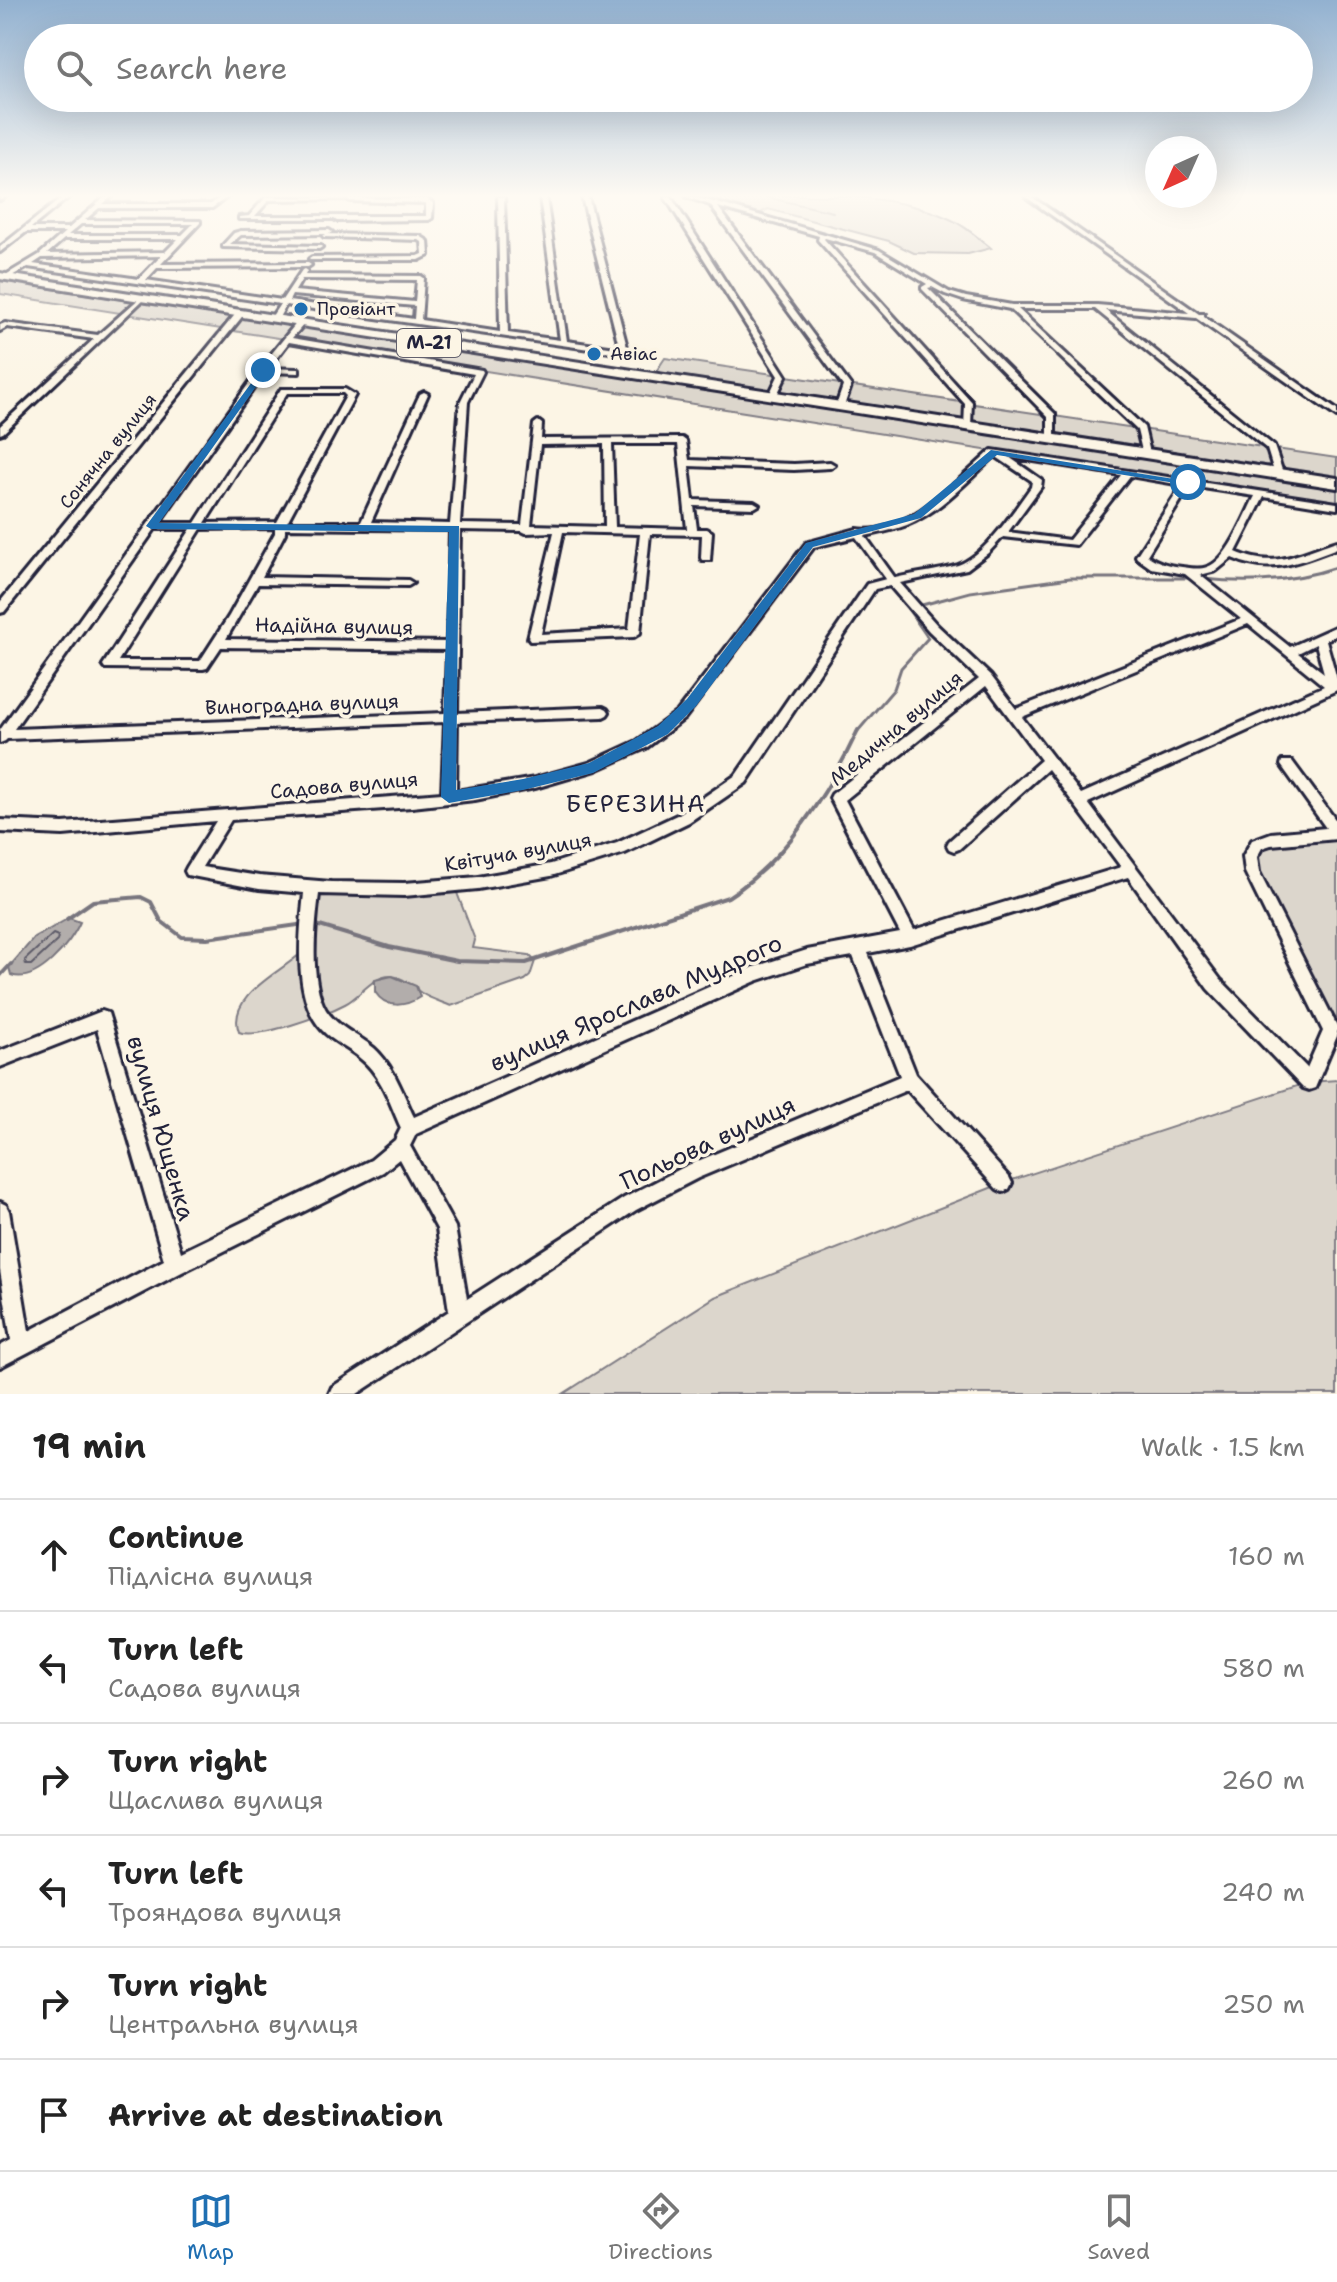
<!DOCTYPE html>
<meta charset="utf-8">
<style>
body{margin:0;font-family:"Shantell Sans",sans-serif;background:#f6f6f6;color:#222}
.compass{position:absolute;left:1145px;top:136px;width:72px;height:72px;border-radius:50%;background:#fff;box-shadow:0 8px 32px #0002;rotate:225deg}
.stop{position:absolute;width:24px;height:24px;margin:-18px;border:6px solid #1f6fb2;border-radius:50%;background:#fff}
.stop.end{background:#1f6fb2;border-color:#fff;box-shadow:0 2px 8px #0008}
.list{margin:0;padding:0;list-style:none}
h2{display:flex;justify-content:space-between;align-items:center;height:104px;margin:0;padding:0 32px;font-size:34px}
h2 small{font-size:26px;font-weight:400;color:#767676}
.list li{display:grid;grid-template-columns:52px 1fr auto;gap:24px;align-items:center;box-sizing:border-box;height:112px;padding:0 32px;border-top:2px solid #e0e0e0}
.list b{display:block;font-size:30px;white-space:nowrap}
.list p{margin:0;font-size:26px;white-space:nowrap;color:#767676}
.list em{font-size:26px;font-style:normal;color:#767676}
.icon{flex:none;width:44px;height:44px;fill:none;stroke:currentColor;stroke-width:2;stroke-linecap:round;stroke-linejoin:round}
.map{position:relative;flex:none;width:1337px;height:1394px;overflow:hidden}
.search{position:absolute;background:#fff;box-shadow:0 8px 32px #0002;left:24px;right:24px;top:24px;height:88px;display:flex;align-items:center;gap:20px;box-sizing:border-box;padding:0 28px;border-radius:44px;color:#767676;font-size:30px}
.sheet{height:776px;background:#fff}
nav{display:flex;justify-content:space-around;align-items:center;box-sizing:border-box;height:112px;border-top:2px solid #e0e0e0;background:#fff;font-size:22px;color:#767676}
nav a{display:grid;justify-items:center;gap:4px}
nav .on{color:#1f6fb2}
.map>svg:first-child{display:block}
</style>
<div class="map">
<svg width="1337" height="1394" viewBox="0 0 1337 1394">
<rect width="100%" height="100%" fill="#fcf5e5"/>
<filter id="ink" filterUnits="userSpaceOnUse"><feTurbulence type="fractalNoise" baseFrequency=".0125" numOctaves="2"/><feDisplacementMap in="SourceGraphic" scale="16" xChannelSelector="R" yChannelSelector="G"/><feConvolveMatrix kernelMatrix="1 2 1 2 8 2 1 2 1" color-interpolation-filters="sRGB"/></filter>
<g filter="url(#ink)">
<g fill="#dcd6cc" stroke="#7f7c84" stroke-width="2">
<path d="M 690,197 C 769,197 881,185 952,220 C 967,227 978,238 991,248 L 968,254 L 914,253 L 889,241 L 768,209 L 757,215 Z"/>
<path d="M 0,281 L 1337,487 L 1337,506 L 0,294 Z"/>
<path d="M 665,358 L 1337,458 L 1337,478 L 655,373 Z"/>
<path d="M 1337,834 L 1337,1043 L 1252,872 L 1257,844 Z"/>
<path d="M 454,885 L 475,940 L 473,948 L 529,955 L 535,961 L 530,976 L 525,980 L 451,1006 C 442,1002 431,999 423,994 C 413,989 405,977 392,976 C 372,975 361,996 345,1004 C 326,1014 258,1040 239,1032 C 226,996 280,973 301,953 L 312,890 Z"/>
<path d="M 1337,1080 L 1337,1394 L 563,1394 L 715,1297 L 1003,1183 L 1309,1082 Z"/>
</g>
<g fill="#b2adab" stroke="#78757e" stroke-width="2">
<path d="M 69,918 L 80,922 C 71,943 37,985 11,975 L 9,967 L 34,938 Z"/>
<path d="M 392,976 L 416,986 L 420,997 C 405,1007 386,1009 375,992 L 375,980 Z"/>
</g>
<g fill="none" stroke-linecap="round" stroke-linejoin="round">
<path stroke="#5c5a68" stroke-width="2" d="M 53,934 L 58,936 L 57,941 L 31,965 L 26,965 L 25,960 Z"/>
<path stroke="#78757e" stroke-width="2" d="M 765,197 L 833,212"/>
<g stroke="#78757e" stroke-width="3">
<path d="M 1203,579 C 1249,584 1293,582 1337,567"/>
<path d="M 922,605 L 970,592 L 1070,578 L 1192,578"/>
<path d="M 857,732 L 894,689 L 901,668 L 928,638 L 908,609"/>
</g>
<g stroke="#78757e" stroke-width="4">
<path d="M 67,919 L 93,901 L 141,897 L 151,902 L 161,921 L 182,937 L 207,938 L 305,924"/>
<path d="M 313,924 L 389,947 L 457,961 L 526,963 L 728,897 C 785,861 830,790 858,730"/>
<path d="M 0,976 L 11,964"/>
</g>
<g stroke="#22223b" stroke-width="6">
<g id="minor">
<path d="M 0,197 L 5,197 L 0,200 Z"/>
<path d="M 63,197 L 69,197 L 31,228 L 69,228 L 105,197 L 111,197 L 103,204 L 211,204 L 221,197 L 227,197 L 212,208 L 99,208 L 85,220 L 200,221 L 200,223 L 161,264 L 308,263 L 311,265 L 308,267 L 157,268 L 146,280 L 282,300 L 302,270 L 304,269 L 307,271 L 305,275 L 421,276 L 424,278 L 421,320 L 500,332 L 498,197 L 504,197 L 508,333 L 560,340 L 540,197 L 546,197 L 567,341 L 616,348 L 619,346 L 582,197 L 588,197 L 627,347 L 617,353 L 286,305 L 277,321 L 274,321 L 270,319 L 280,304 L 28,267 L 8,278 L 4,278 L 4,276 L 39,255 L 65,232 L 26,232 L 0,252 L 0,247 ZM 81,224 L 193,224 L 182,235 L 68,235 ZM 64,239 L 178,239 L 165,252 L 47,254 ZM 161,256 L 139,279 L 33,264 L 42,258 ZM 302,279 L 417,280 L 415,302 L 295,291 ZM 292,295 L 415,306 L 414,319 L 289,301 Z"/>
<path d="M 266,197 L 427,199 L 433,203 L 432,218 L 429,220 L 337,221 L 334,219 L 239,219 L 239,217 L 249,216 ZM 347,199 L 350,201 L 426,203 L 426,216 L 255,216 L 269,200 Z"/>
<path d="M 665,197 L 671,197 L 786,376 L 776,397 L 769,395 L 778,376 Z"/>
<path d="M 687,197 L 695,197 L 714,202 L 879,250 L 949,292 L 966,297 L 1012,305 L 1097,305 L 1189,313 L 1026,197 L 1032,197 L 1199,314 L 1204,314 L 1204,317 L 1337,410 L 1337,417 L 1196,318 L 1105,310 L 1274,446 L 1283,473 L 1278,476 L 1275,475 L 1267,449 L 1095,309 L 1018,309 L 1144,427 L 1150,453 L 1146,456 L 1143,455 L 1137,430 L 1010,309 L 963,300 L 945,294 L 932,287 L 928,288 L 1055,414 L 1055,439 L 1051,442 L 1048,441 L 1048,417 L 922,289 L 922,287 L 927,284 L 875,252 L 825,238 L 824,239 L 972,402 L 971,426 L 964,428 L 965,404 L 818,240 L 819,236 L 718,207 L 851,386 L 844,406 L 837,408 L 836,406 L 843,386 L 710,205 Z"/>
<path d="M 241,231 L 329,230 L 332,232 L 329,234 L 241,235 L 230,244 L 321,246 L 322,247 L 319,249 L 223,247 L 223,245 L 234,233 Z"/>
<path d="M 326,234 L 420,236 L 428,241 L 429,255 L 419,260 L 310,260 L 309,259 L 312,257 L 418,256 L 423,254 L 422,242 L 419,240 L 324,237 L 323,236 Z"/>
<path d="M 142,296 L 144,297 L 144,299 L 3,433 L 0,434 L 0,426 L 94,339 L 7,327 L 0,331 L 0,325 L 5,323 L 98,335 Z"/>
<path d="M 238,311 L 245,313 L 4,612 L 0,613 L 0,602 Z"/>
<path d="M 298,321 L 305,323 L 292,338 L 482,370 L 483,372 L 468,402 L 460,524 L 522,525 L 534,424 L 538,421 L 542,424 L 541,439 L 682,438 L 686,441 L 689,460 L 794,464 L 830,462 L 835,465 L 830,468 L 794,470 L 689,466 L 693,500 L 754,502 L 759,505 L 754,508 L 694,506 L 697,529 L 707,529 L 712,532 L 710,560 L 702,560 L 701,558 L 702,535 L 650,534 L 640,633 L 634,637 L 530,641 L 528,638 L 554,532 L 526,533 L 522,531 L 460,530 L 457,713 L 603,707 L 607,709 L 609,712 L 607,715 L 603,717 L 457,722 L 456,791 L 535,778 L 589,763 L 637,741 L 677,712 L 806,543 L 857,529 C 905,537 959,479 992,450 L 1337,503 L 1337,509 L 1264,497 L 1236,552 C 1277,570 1298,553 1337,541 L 1337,548 C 1299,562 1272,576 1232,558 L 1216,571 L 1200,575 L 1290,647 L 1337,626 L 1337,635 L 1326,640 L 1337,679 L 1337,690 L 1088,803 L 1220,979 L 1307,1068 L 1323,1031 L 1245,872 L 1243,856 L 1252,840 L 1271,833 L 1326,828 L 1281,765 L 1282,761 L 1292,761 L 1337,822 L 1337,839 L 1271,845 L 1262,848 L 1257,857 L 1259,872 L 1337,1026 L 1337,1036 L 1315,1088 L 1309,1090 L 1303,1088 L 1208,989 L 1128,877 L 910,945 L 868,953 L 916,1074 L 1009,1177 L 1012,1183 L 1009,1189 L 1003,1192 L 997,1189 L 907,1090 L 698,1178 L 636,1210 L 357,1394 L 329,1394 L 332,1387 L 449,1311 L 437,1229 L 399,1159 L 383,1172 L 182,1272 L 0,1367 L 0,1346 L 11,1340 L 0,1270 L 0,1202 L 6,1205 L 9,1211 L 29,1331 L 164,1260 L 97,1029 L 0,1067 L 0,1051 L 102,1011 L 108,1013 L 181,1252 L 371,1160 L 395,1140 L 401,1128 C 390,1104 382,1076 361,1059 C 349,1048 333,1042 322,1030 C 292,997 300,933 304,893 L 259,889 L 187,875 L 185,871 L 187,867 L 216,821 L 63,835 L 0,832 L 0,820 L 63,823 L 442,793 L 445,722 L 7,739 L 5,741 L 0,743 L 0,730 L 260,368 ZM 289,342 L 474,374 L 460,402 L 450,524 L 371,522 L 428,394 L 424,392 L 420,394 L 361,522 L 287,522 L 355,395 L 345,389 L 281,389 L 195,523 L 159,523 L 265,372 L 299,373 L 299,369 L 296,369 L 269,368 ZM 287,393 L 343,393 L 346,396 L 277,522 L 205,523 ZM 604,444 L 605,527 L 531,525 L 540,445 ZM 612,444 L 678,444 L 687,529 L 615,527 ZM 995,456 L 1032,481 L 1031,487 C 1014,510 986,555 958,565 C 938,571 916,573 895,578 L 865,536 C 879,533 894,530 907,525 C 941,511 968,480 995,456 ZM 1009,457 L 1121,475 L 1069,540 L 1008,532 L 1041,487 L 1042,480 ZM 1130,476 L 1182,485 L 1136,556 L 1137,558 L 1151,568 L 1185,574 L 1241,619 L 1016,709 L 991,676 L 937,625 L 900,583 L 967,569 L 988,553 L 1003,537 L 1076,545 ZM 1190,486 L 1255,496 C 1245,515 1228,561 1207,567 C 1199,570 1190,568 1182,567 C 1168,565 1158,563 1147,555 ZM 275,528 L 275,533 L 229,616 L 200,661 L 118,661 L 201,529 ZM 285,528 L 450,530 L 447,642 L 226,639 L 258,584 L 408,586 L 413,583 L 408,580 L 262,577 L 285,533 ZM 155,529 L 191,529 L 105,662 L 103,665 L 105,668 L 203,669 L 207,668 L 221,647 L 447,650 L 445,713 L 14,729 ZM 563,532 L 640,534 L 629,629 L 541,634 ZM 856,537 L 886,579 L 867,584 L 736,775 L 679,814 L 617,843 L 551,864 L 478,877 L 404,883 L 331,882 L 259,876 L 202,867 L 231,820 L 412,807 L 475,800 L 535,788 L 596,770 L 646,748 L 685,718 L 814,547 ZM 890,586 L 929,631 L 979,679 L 832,794 L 830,798 L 900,933 L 807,950 L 754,967 L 414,1117 C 403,1094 394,1066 374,1048 C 359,1035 338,1028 326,1010 C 309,982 315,926 319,894 L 404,896 L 478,889 L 551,876 L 625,853 L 689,822 L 746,783 L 875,589 ZM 1248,624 L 1324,686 L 1081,794 L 1022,717 ZM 1316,644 L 1324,673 L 1298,653 ZM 986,686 L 1041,760 L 949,841 L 947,845 L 949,849 L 954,851 L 959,849 L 1048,769 L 1121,867 L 914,930 L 845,800 ZM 853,956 L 900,1076 L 686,1166 L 624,1198 L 467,1299 L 455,1227 L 410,1146 L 416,1134 L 756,981 L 807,964 Z"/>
</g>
</g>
<g stroke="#22223b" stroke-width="6">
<path id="trunk" d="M 0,273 L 1337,478 L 1337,488 L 0,279 Z"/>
</g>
<use href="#minor" fill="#fcf5e5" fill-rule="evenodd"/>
<use href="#trunk" fill="#fcf5e5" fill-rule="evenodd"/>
</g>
</g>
<linearGradient id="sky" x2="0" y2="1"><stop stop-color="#92b1d0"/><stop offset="0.5" stop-color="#fefaf3"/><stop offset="1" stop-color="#fefaf3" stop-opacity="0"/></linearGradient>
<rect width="1337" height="392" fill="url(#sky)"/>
<path fill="#1f6fb2" d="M 263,367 L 268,370 L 159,523 L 459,526 L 456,790 L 523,779 L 589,763 L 658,726 L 687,699 L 806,543 L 914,514 L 991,450 L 1193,482 L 1188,485 L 997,455 L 921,518 L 813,547 L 696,706 L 668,734 L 593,773 L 523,790 L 449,803 L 441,797 L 449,532 L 151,529 L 146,526 Z"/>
<g fill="#1f6fb2" stroke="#fcf5e5" stroke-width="3">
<circle cx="301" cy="309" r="8"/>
<circle cx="594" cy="354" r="8"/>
</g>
<g text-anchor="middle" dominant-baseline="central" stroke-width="7" stroke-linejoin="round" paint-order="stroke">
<g font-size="18" fill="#22223b" stroke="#fcf5e5" text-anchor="start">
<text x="317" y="309">Провіант</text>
<text x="610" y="354">Авіас</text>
</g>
<rect fill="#fcf5e5" stroke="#63616e" stroke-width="2" x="397" y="329" width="64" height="28" rx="6"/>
<g font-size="18" font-weight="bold" fill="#22223b">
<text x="429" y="343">М-21</text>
</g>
<g font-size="18" fill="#22223b" stroke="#fcf5e5">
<text transform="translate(108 451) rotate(-51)">Сонячна вулиця</text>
</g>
<g font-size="20" fill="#22223b" stroke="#fcf5e5">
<text transform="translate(334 626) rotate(1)">Надійна вулиця</text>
<text transform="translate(302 704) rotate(-2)">Виноградна вулиця</text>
<text transform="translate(896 728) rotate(-40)">Медична вулиця</text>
<text transform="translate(344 785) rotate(-5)">Садова вулиця</text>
<text transform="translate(518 852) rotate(-10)">Квітуча вулиця</text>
</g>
<g font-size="24" letter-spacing="2" fill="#22223b" stroke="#fcf5e5">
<text x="636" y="804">БЕРЕЗИНА</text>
</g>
<g font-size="24" fill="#22223b" stroke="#fcf5e5">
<text transform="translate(636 1003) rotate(-23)">вулиця Ярослава Мудрого</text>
<text transform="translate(161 1128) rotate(74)">вулиця Ющенка</text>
<text transform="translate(708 1143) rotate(-25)">Польова вулиця</text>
</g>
</g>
</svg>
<svg class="compass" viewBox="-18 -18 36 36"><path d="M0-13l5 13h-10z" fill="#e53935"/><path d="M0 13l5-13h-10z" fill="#767676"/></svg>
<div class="stop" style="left:1188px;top:482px"></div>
<div class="stop end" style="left:263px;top:370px"></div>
<div class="search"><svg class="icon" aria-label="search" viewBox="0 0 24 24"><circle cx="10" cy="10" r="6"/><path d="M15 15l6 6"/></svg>Search here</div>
</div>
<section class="sheet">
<h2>19 min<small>Walk · 1.5 km</small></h2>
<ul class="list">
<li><svg class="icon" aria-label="ahead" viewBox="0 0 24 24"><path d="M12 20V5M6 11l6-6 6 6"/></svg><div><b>Continue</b><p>Підлісна вулиця</p></div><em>160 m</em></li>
<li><svg class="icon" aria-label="left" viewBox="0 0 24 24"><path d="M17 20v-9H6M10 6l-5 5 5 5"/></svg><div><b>Turn left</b><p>Садова вулиця</p></div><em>580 m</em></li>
<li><svg class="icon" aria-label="right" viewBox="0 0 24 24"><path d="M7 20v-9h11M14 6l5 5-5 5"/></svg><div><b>Turn right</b><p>Щаслива вулиця</p></div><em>260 m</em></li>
<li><svg class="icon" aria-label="left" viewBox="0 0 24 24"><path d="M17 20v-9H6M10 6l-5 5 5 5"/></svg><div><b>Turn left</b><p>Трояндова вулиця</p></div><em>240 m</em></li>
<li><svg class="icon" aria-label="right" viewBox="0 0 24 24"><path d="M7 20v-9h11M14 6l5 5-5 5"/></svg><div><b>Turn right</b><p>Центральна вулиця</p></div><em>250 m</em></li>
<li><svg class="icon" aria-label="arrive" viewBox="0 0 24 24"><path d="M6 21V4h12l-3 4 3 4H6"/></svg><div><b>Arrive at destination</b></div></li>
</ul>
</section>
<nav>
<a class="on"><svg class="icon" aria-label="map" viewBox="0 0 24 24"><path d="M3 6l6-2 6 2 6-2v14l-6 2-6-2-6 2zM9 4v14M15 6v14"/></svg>Map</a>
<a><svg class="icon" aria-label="directions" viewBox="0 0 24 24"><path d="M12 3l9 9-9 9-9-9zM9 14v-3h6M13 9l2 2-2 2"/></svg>Directions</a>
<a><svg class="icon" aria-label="saved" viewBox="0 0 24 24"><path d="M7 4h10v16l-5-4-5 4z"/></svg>Saved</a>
</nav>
